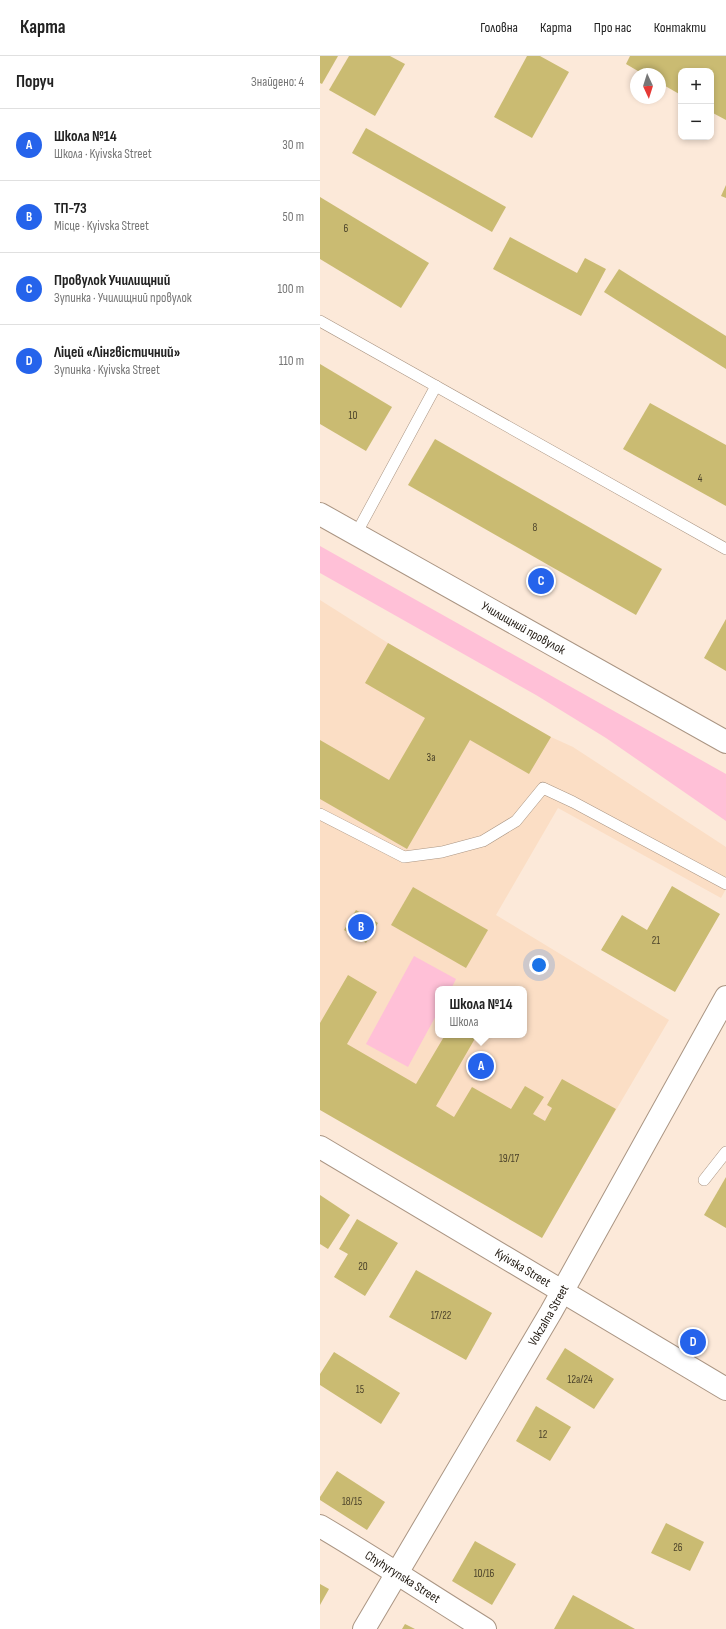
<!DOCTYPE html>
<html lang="uk">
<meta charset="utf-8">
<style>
body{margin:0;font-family:"Sofia Sans Condensed",sans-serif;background:#f2f2f2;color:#222}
.controls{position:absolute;right:12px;top:12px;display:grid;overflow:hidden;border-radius:8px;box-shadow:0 2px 6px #0003}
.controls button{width:36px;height:36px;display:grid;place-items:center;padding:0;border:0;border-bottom:1px solid #e0e0e0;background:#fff;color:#222;font:20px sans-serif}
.compass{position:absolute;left:310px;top:12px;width:36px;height:36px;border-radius:50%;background:#fff;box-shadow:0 2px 6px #0003;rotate:176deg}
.you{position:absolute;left:219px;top:909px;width:14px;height:14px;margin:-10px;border:3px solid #fff;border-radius:50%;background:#1a73e8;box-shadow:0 0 0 6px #1a73e833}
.badge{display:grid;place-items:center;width:26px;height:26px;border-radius:50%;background:#2563eb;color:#fff;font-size:13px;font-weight:700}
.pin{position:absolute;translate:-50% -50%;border:2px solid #fff;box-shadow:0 1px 4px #0006}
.popup{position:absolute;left:115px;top:930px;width:92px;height:52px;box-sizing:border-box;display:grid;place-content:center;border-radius:8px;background:#fff;filter:drop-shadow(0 1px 3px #0005);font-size:13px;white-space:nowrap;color:#767676}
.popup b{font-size:15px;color:#222}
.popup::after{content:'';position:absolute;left:50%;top:100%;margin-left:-8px;border:8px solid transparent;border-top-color:#fff}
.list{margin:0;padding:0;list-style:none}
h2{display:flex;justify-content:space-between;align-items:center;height:52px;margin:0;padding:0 16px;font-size:17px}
h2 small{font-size:13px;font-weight:400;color:#767676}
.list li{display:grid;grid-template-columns:26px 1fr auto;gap:12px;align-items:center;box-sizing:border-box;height:72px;padding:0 16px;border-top:1px solid #e0e0e0}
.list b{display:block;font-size:15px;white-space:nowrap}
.list p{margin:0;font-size:13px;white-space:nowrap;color:#767676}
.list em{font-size:13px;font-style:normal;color:#767676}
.map{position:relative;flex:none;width:406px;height:1573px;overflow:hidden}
header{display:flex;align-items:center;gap:24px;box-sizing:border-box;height:56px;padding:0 20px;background:#fff;border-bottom:1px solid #e0e0e0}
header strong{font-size:19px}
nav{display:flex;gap:22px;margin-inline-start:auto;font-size:14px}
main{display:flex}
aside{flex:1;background:#fff}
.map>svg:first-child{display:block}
</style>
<header>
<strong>Карта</strong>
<nav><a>Головна</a><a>Карта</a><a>Про нас</a><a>Контакти</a></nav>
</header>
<main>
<aside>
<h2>Поруч<small>Знайдено: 4</small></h2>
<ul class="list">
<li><span class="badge">A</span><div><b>Школа №14</b><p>Школа · Kyivska Street</p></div><em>30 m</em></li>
<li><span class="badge">B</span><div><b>ТП-73</b><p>Місце · Kyivska Street</p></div><em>50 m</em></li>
<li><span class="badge">C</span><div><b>Провулок Училищний</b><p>Зупинка · Училищний провулок</p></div><em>100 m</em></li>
<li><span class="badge">D</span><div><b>Ліцей «Лінгвістичний»</b><p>Зупинка · Kyivska Street</p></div><em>110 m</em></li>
</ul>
</aside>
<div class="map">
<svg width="406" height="1573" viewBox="0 0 406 1573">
<rect width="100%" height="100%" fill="#fce9d9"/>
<path fill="#fbdec5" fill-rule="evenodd" d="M 0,544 L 68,587 L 231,681 L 253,691 L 406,791 L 406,833 L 401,842 L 238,752 L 176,859 L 349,964 L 243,1144 L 0,1054 ZM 118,933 L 204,933 L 204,979 L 118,979 Z"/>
<g fill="#ffc0d7">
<path d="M 0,490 L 406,718 L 406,765 L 286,682 L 216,639 L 0,517 Z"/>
<path d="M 94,900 L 136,923 L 131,933 L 118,933 L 118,956 L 88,1011 L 46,988 Z"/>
</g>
<g fill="#cabb72">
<path d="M 0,0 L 18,0 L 2,28 L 0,27 Z"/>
<path d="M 29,0 L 70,0 L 85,8 L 55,60 L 9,34 Z"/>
<path d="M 207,0 L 220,0 L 249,16 L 212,82 L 174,61 Z"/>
<path d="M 310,0 L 406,0 L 406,64 L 391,56 L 391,15 L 361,15 L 361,39 L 340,27 L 340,18 L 323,18 L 306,8 Z"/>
<path d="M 46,72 L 186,151 L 172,176 L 32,97 Z"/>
<path d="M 406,129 L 406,142 L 401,140 Z"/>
<path d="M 0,141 L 109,207 L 81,252 L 0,203 Z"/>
<path d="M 190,181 L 257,217 L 265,202 L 286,213 L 261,260 L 173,213 Z"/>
<path d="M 299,213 L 406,280 L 406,313 L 284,236 Z"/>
<path d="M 0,308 L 72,351 L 46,395 L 0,368 Z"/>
<path d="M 330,347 L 406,389 L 406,450 L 303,393 Z"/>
<path d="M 115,383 L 342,513 L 316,559 L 88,429 Z"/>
<path d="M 406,563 L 406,615 L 384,602 Z"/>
<path d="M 68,587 L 231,681 L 209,718 L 150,684 L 87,793 L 0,743 L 0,684 L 69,724 L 105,662 L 45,627 Z"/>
<path d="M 352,830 L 400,858 L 355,936 L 281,894 L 302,859 L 327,874 Z"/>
<path d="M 93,831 L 168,874 L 146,912 L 71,869 Z"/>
<path d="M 36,854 L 58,867 L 46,887 L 24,874 Z"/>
<path d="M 28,919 L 57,936 L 27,988 L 96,1028 L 125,979 L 157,979 L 116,1050 L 134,1061 L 152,1031 L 191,1053 L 205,1030 L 224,1041 L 213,1058 L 225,1065 L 232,1052 L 227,1049 L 242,1023 L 296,1053 L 222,1182 L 0,1054 L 0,967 Z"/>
<path d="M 406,1121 L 406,1172 L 384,1159 Z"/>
<path d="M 0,1139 L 30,1159 L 8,1193 L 0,1188 Z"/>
<path d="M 37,1163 L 78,1187 L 45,1240 L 14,1221 L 28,1198 L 19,1193 Z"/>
<path d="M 96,1214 L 172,1257 L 146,1304 L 69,1261 Z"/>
<path d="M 245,1292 L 294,1323 L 274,1353 L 226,1323 Z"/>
<path d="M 14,1296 L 80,1337 L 61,1368 L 0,1329 L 0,1318 Z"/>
<path d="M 216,1350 L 251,1371 L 230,1405 L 196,1385 Z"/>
<path d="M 17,1415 L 65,1446 L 47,1474 L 0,1444 L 0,1441 Z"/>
<path d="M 346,1467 L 384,1486 L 370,1515 L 331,1497 Z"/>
<path d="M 155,1485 L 196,1508 L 172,1549 L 132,1525 Z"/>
<path d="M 0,1528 L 9,1533 L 0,1549 Z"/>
<path d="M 253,1539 L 315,1573 L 234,1573 Z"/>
<path d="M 85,1568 L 95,1573 L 82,1573 Z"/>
</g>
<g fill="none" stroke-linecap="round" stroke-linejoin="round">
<g stroke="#aa9583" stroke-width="12">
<g id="lane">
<path d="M 0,265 L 406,493"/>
<path d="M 36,478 L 116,330"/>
<path d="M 0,758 L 84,801 L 122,796 L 163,785 L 196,765 L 223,732 L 253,746 L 406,828"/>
<path d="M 384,1124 L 406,1096"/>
</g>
</g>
<g stroke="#aa9583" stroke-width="24">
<g id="street">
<path id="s1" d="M 0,1470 C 56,1503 110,1539 165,1573"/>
</g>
</g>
<g stroke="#aa9583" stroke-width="24">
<g id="secondary">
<path id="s2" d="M 0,458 L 406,686"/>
<path id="s3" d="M 0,1091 L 406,1333"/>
<path id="s4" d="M 44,1573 L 231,1256 L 406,941"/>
</g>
</g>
<use href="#lane" stroke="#fff" stroke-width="11"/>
<use href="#street" stroke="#fff" stroke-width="22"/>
<use href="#secondary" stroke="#fff" stroke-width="22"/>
</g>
<g text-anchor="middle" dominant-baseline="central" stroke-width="3.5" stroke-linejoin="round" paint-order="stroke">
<g font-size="11" fill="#4c432b">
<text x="26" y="172">6</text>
<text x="33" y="359">10</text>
<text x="380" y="422">4</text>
<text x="215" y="471">8</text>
<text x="111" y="701">3а</text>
<text x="336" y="884">21</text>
<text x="189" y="1102">19/17</text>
<text x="43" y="1210">20</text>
<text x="121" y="1259">17/22</text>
<text x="260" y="1323">12а/24</text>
<text x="40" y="1333">15</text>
<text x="223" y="1378">12</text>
<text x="32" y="1445">18/15</text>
<text x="358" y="1491">26</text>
<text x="164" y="1517">10/16</text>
</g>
<g font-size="13" fill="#221b13" stroke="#fce9d9">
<text stroke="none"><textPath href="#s2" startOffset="233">Училищний провулок</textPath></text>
<text stroke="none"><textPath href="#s3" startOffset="236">Kyivska Street</textPath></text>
<text stroke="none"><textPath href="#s4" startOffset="364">Vokzalna Street</textPath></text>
<text stroke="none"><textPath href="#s1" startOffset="97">Chyhyrynska Street</textPath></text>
</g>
</g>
</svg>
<div class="controls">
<button>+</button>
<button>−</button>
</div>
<svg class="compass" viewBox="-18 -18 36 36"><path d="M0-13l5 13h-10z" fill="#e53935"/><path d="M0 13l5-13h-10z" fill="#767676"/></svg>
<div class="you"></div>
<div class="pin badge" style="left:161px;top:1010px">A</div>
<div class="popup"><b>Школа №14</b>Школа</div>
<div class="pin badge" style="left:41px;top:871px">B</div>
<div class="pin badge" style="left:221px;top:525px">C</div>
<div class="pin badge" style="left:373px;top:1286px">D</div>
</div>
</main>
